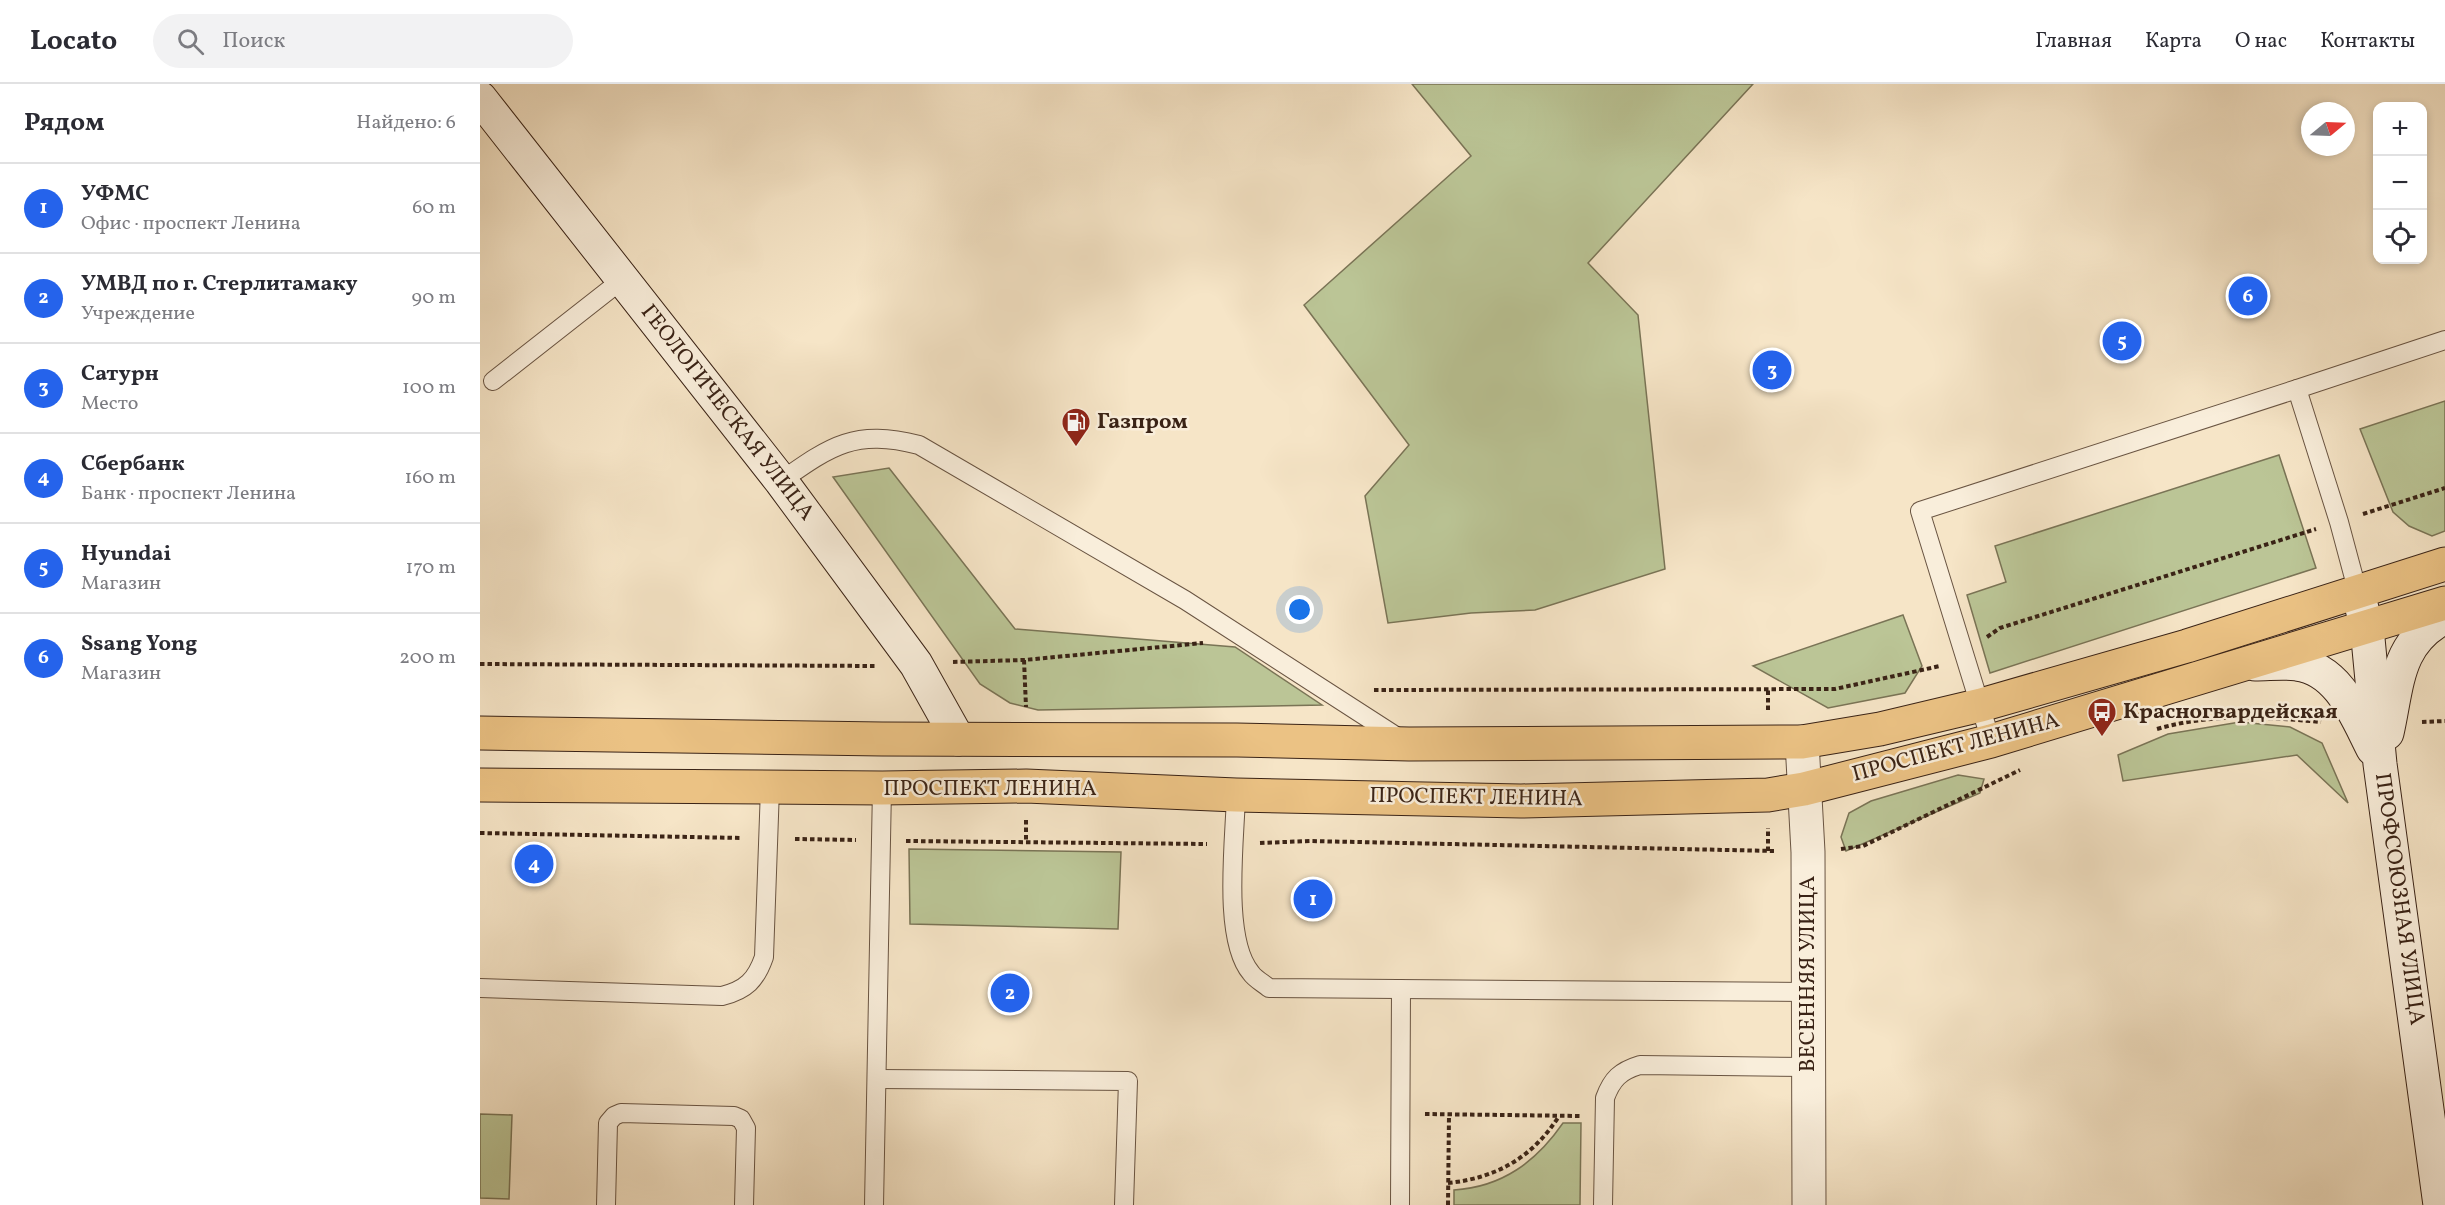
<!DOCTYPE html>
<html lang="ru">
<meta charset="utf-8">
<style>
body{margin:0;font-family:Vollkorn,serif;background:#f2f2f3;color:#2b2b33}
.controls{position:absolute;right:18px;top:18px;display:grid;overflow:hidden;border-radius:12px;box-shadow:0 3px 9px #0003}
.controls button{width:54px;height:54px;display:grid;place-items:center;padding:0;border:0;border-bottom:2px solid #e1e1e2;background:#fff;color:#2b2b33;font:30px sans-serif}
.compass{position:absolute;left:1821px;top:18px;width:54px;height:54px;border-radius:50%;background:#fff;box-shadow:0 3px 9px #0003;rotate:71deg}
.you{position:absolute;left:820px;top:526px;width:21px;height:21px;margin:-15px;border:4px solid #fff;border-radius:50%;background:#1a73e8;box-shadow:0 0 0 9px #1a73e833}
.badge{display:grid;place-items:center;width:39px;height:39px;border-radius:50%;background:#2563eb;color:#fff;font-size:20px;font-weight:700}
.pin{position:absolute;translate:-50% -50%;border:3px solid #fff;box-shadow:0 2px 6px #0006}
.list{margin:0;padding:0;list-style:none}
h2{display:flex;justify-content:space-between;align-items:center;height:78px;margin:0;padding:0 24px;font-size:26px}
h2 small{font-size:20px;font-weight:400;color:#7c7c81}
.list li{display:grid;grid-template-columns:39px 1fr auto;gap:18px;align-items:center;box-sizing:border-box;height:90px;padding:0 24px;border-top:2px solid #e1e1e2}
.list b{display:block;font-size:22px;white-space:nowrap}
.list p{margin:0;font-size:20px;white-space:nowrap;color:#7c7c81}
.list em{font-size:20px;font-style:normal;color:#7c7c81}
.icon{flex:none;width:33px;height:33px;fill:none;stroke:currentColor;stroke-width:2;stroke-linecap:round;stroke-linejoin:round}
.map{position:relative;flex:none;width:1965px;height:1121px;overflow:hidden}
header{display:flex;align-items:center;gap:36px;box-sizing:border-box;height:84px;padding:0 30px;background:#fff;border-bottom:2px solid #e1e1e2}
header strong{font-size:28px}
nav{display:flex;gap:33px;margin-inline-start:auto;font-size:21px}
.search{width:420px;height:54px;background:#f2f2f3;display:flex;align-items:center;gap:15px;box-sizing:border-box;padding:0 21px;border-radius:33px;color:#7c7c81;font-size:22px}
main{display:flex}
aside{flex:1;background:#fff}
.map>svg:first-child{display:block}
</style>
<header>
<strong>Locato</strong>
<div class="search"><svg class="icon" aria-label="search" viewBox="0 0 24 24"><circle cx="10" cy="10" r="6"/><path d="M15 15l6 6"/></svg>Поиск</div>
<nav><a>Главная</a><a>Карта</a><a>О нас</a><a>Контакты</a></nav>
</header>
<main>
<aside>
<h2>Рядом<small>Найдено: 6</small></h2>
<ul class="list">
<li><span class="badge">1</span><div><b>УФМС</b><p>Офис · проспект Ленина</p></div><em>60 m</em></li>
<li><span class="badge">2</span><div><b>УМВД по г. Стерлитамаку</b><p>Учреждение</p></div><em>90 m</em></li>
<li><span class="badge">3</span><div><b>Сатурн</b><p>Место</p></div><em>100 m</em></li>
<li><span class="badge">4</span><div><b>Сбербанк</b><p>Банк · проспект Ленина</p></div><em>160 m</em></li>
<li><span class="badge">5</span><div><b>Hyundai</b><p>Магазин</p></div><em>170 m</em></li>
<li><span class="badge">6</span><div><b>Ssang Yong</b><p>Магазин</p></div><em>200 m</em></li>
</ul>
</aside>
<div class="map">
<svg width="1965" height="1121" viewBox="0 0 1965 1121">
<rect width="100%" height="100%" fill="#f6e5c7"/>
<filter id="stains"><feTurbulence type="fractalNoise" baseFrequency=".00333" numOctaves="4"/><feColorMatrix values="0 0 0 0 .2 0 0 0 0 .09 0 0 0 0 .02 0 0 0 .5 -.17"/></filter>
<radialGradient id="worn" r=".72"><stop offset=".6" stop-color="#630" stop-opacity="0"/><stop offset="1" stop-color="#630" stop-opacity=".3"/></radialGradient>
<g fill="#bbc596" stroke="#7a7456" stroke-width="1.5">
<path d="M 932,0 L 1273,0 L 1108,179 L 1158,231 L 1185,485 L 1055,526 L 991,529 L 908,539 L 885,412 L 929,361 L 824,221 L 991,72 Z"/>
<path d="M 1965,317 L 1965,447 L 1952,452 L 1929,442 L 1913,428 L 1880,345 Z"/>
<path d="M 1799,371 L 1836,484 L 1510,589 L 1487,511 L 1526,498 L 1515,462 Z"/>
<path d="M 409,384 L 535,545 L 755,563 L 842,621 L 558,626 L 530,619 L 500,600 L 353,393 Z"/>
<path d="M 1423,531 L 1442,582 L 1425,609 L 1348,624 L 1273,582 Z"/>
<path d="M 1760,638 L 1810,643 L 1842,659 L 1868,719 L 1817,671 L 1643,697 L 1638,671 L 1688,650 Z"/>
<path d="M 1478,691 L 1504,695 L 1500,709 L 1366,767 L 1361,753 L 1369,729 L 1391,717 Z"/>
<path d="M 429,765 L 641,768 L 638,845 L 430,840 Z"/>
<path d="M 0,1030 L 32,1031 L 29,1115 L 0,1114 Z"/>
<path d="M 1083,1039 L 1101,1039 L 1100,1121 L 974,1121 L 974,1106 C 1022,1103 1056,1078 1083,1039 Z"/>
</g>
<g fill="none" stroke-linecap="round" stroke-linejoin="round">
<g stroke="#695442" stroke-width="20">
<g id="lane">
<path d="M 13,297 L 143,195"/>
<path d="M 1817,305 L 1965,256"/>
<path d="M 301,397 C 352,361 375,345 439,361 L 705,516 L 922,656"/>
<path d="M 1511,657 L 1440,427 L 1817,305 L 1859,438 L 1878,509"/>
<path d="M 756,711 C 755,755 742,855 771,889 C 775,895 783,899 789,904 L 1327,908"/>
<path d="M 0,904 L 242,912 C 266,906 276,896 284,873 L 290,704"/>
<path d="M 397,995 L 648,997 L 644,1121"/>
<path d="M 126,1121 L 128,1039 L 134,1032 L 141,1029 L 254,1032 L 261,1035 L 266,1044 L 264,1121"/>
<path d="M 394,1121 L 402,704"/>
<path d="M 920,1121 L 921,905"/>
<path d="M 1123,1121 L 1125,1014 C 1132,995 1140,987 1160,981 L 1328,983"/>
</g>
</g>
<g stroke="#695442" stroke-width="35">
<path id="street" d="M 1322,658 L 1328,768 L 1329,1121"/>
</g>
<g stroke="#3a2316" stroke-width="35">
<g id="secondary">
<path d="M 0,14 L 301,397 L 436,580 L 478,655"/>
<path d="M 1878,509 L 1887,544 L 1900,680 L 1960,1121"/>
<path d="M 1775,580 C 1789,580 1804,578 1817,580 C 1859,585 1876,632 1893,665"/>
<path d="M 1907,649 C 1918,600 1916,558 1965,533"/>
</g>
</g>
<g stroke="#3a2316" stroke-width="35">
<g id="primary">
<path d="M 0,649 L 402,655 L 757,656 L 929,660 L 1322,658 L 1400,645 L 1501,621 L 1707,562 L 1965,480"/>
<path d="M 0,701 L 402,704 L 546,702 L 756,711 L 1041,717 L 1288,711 L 1324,705 L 1511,657 L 1965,519"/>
</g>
</g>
<g stroke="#3a2316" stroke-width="4" stroke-dasharray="4.5 3" stroke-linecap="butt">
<path d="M 1883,430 L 1965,404"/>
<path d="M 1507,553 L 1520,544 L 1836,445"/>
<path d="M 544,576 L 546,623"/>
<path d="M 473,578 L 544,576 L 723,559"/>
<path d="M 0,580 L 397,582"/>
<path d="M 894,606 L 1355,605 L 1460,582"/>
<path d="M 1288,626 L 1288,606"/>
<path d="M 1942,638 L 1965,637"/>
<path d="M 1677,645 C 1732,629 1785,633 1841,638"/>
<path d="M 546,736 L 546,758"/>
<path d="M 0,749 L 262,754"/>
<path d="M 315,755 L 376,756"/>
<path d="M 426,757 L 727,760"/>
<path d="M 780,759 L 830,757 L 1294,767"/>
<path d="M 1361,765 L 1383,762 L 1540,686"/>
<path d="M 1288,767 L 1288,744"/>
<path d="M 945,1030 L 1100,1032"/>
<path d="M 968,1099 C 1017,1094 1053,1073 1079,1032"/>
<path d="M 968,1121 L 969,1031"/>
</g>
<use href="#lane" stroke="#f9eedb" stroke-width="18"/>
<use href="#street" stroke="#f9eedb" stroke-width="33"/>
<use href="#secondary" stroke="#f9eedb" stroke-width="33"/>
<use href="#primary" stroke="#ebc284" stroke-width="33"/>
</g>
<defs>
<g id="fuel-pin" transform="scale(1.5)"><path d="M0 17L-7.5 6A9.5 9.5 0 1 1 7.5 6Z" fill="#8f2418" stroke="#f9eedb"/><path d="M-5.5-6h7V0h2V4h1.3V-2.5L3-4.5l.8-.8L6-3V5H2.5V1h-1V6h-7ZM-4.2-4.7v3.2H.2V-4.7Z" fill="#fff"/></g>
<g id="bus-pin" transform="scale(1.5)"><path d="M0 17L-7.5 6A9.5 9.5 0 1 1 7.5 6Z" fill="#8f2418" stroke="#f9eedb"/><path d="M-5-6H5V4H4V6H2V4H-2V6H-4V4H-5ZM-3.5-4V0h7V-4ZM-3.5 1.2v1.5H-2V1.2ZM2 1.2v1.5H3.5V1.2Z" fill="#fff"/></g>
</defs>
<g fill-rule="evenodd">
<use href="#fuel-pin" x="596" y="338"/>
<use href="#bus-pin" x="1622" y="628"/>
</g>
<g text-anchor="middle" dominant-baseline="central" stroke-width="5" stroke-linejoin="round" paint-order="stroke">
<g font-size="22" fill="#3a2316" stroke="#f9eedb">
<text transform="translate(247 329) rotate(52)">ГЕОЛОГИЧЕСКАЯ УЛИЦА</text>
<text transform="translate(1476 664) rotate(-15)">ПРОСПЕКТ ЛЕНИНА</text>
<text x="510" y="705">ПРОСПЕКТ ЛЕНИНА</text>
<text transform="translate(996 714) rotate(1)">ПРОСПЕКТ ЛЕНИНА</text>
<text transform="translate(1919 815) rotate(82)">ПРОФСОЮЗНАЯ УЛИЦА</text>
<text transform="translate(1328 890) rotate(-90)">ВЕСЕННЯЯ УЛИЦА</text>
</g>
<g font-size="22" font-weight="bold" fill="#3a2316" stroke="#f9eedb" text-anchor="start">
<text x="617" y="338">Газпром</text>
<text x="1643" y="628">Красногвардейская</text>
</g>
</g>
<rect width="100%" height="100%" filter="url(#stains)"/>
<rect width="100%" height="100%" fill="url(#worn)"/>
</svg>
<div class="controls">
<button>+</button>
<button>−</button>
<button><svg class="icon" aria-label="locate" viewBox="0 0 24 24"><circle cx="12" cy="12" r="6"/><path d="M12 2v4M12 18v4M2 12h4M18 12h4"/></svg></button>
</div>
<svg class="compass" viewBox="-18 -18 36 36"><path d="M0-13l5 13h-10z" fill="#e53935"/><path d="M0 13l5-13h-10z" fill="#7c7c81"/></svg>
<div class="you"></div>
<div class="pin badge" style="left:833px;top:815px">1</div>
<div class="pin badge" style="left:530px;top:909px">2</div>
<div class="pin badge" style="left:1292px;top:286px">3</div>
<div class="pin badge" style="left:54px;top:780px">4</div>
<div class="pin badge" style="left:1642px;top:257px">5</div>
<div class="pin badge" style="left:1768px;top:212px">6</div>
</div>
</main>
